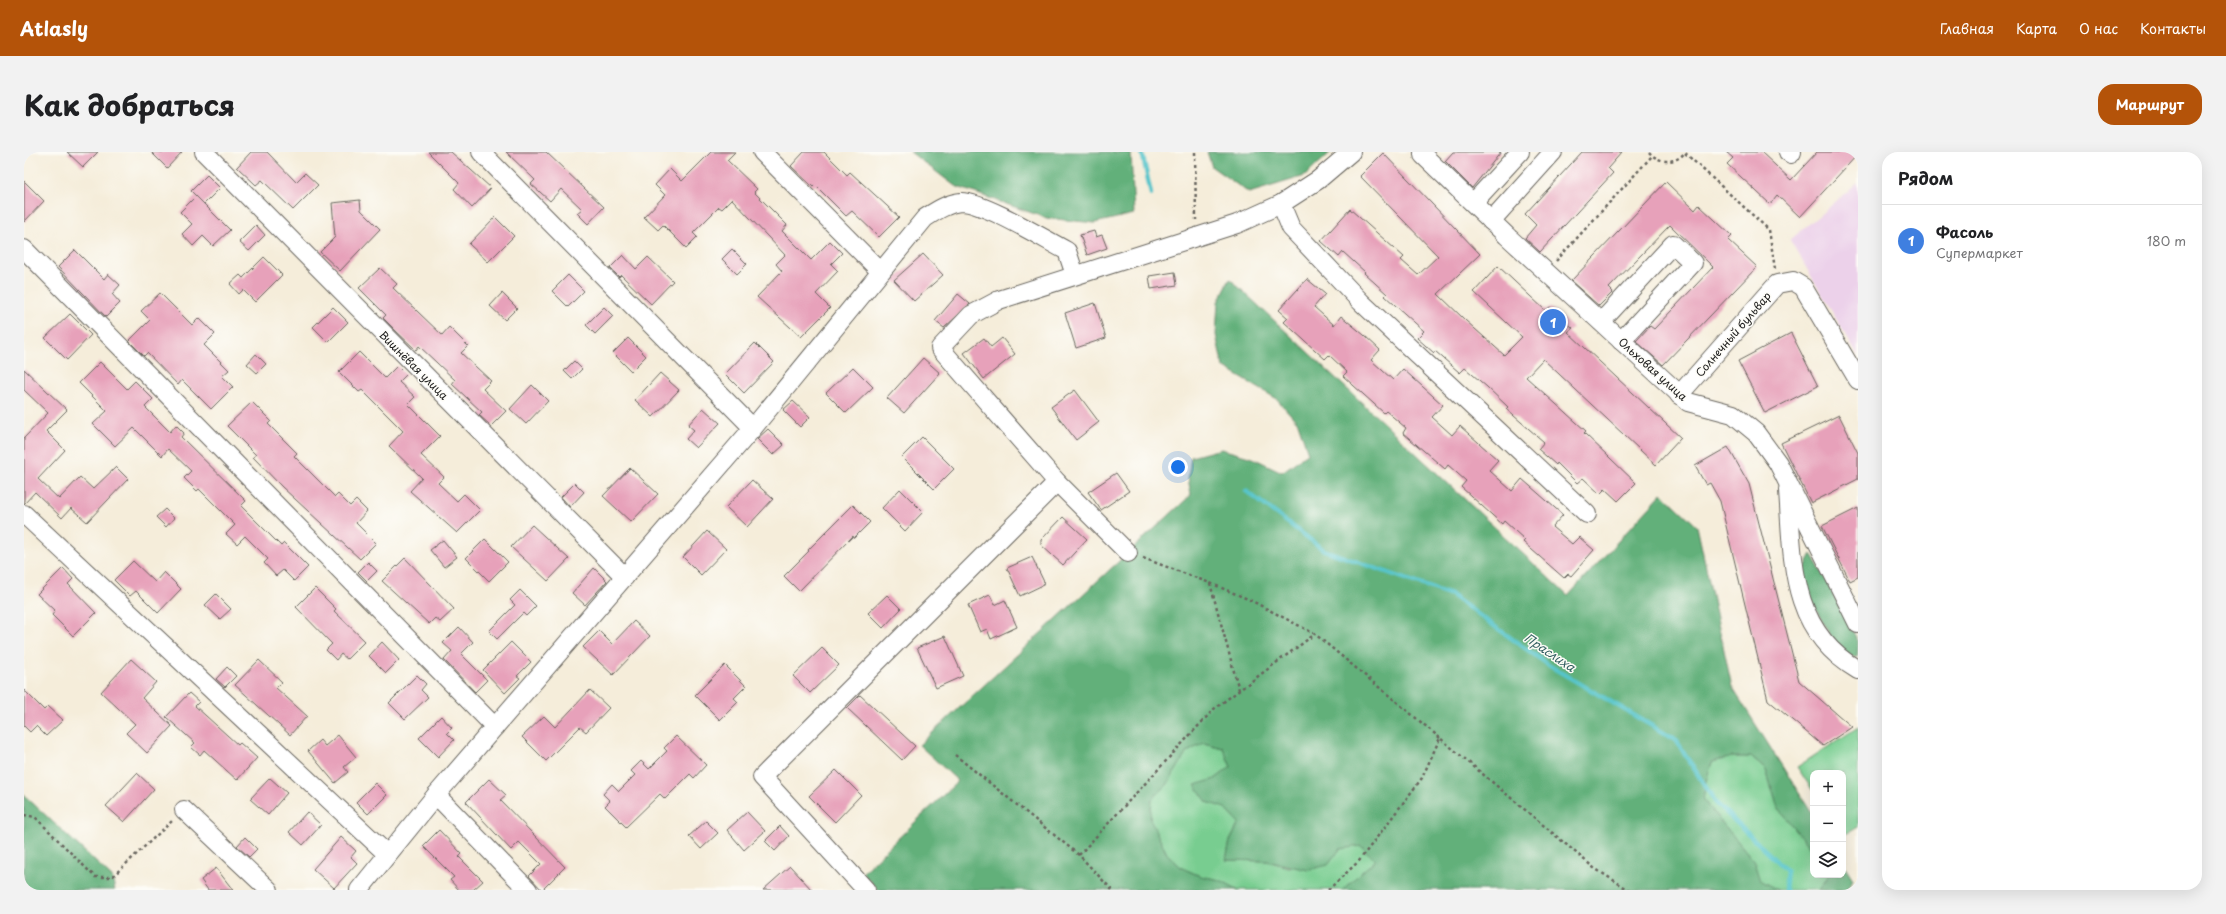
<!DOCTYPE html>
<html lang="ru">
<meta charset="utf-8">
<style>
body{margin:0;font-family:"Playpen Sans",sans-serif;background:#f2f2f2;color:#202124}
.controls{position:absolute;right:12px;bottom:12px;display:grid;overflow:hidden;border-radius:8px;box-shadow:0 4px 16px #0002}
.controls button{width:36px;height:36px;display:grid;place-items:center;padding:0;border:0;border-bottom:1px solid #e0e0e0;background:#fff;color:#202124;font:20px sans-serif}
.you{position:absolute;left:1154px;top:315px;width:14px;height:14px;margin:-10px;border:3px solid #fff;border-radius:50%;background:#1a73e8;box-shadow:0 0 0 6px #1a73e833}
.badge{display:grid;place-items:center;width:26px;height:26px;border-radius:50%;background:#b45309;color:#fff;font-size:13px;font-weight:700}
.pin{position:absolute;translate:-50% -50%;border:2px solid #fff;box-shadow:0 1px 4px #0006}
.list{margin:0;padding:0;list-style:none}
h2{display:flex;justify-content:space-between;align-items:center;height:52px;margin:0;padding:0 16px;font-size:17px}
h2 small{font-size:13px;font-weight:400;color:#757577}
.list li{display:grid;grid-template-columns:26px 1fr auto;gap:12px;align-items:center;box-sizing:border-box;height:72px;padding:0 16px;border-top:1px solid #e0e0e0}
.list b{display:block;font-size:15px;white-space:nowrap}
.list p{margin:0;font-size:13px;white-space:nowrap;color:#757577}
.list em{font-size:13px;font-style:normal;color:#757577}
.icon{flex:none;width:22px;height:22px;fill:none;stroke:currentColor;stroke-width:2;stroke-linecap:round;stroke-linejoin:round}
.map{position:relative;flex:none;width:1834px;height:738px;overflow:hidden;border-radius:16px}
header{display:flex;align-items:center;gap:24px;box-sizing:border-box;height:56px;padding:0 20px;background:#b45309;color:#fff}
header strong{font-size:19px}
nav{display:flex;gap:22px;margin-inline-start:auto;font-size:14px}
.intro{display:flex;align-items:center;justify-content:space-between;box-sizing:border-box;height:96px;padding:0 24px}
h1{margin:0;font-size:28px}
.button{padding:10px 18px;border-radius:16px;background:#b45309;color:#fff;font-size:14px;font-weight:700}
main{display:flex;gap:24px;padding:0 24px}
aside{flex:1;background:#fff;border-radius:16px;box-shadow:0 4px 16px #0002}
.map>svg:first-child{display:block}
</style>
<header>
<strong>Atlasly</strong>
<nav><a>Главная</a><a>Карта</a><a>О нас</a><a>Контакты</a></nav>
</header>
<div class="intro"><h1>Как добраться</h1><a class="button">Маршрут</a></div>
<main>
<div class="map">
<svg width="1834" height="738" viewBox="0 0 1834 738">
<rect width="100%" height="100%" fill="#fdfcf7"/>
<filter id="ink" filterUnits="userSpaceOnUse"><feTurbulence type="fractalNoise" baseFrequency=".025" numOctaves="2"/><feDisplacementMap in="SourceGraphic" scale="8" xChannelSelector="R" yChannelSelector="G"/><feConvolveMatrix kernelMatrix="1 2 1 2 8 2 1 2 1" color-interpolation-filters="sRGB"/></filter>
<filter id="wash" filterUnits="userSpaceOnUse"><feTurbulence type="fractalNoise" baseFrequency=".012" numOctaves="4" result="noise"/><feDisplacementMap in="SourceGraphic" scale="16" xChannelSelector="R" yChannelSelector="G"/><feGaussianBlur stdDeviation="0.9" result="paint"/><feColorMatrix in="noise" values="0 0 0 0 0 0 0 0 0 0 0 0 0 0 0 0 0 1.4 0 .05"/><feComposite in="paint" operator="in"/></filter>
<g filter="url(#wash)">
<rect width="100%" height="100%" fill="#f5edda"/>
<path fill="#ecd1ea" d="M 1834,31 L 1834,204 L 1766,88 Z"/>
<g fill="#78cd90" stroke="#4a7456">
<path d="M 1834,575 L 1834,675 L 1819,684 L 1819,621 L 1789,621 L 1789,639 L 1773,615 Z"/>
<path d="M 1180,591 L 1199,596 L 1207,615 L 1191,627 L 1183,650 L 1201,656 L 1215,671 L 1206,689 L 1202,708 L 1243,709 L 1264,715 L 1304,713 L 1316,697 L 1337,693 L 1351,708 L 1318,738 L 1215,738 L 1196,728 L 1176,724 L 1158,716 L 1143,702 L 1126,667 L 1128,647 L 1143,633 L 1163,600 Z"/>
<path d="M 1708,605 L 1727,605 L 1742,618 L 1754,656 L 1789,700 L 1789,723 L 1805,723 L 1795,738 L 1754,738 L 1736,729 L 1731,710 L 1679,648 L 1682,629 L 1688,610 Z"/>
</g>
<g fill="#62b07a" stroke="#3f664b">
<path d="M 886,0 L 1107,0 L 1110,62 L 1071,71 L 1022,66 L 931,34 Z"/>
<path d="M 1183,0 L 1307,0 L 1281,24 L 1225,41 L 1188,15 Z"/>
<path d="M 1206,127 L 1544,444 L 1638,341 L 1673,374 L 1708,535 L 1789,663 L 1789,700 L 1754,656 L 1742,618 L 1727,605 L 1708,605 L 1688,610 L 1682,629 L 1679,648 L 1731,710 L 1737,729 L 1754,738 L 1318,738 L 1351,708 L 1337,694 L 1316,697 L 1304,713 L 1284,718 L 1243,709 L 1202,708 L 1206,689 L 1215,671 L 1201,656 L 1183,650 L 1171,633 L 1191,627 L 1207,615 L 1199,596 L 1180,591 L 1163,600 L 1143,633 L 1128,647 L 1126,667 L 1143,702 L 1158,716 L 1176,724 L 1196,728 L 1215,738 L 854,738 L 838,721 L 934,629 L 895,593 L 1167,343 L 1164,326 L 1167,305 L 1197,297 L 1229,306 L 1258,320 L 1284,301 L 1274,271 L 1253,247 L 1199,215 L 1192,183 L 1194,150 Z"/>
<path d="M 1788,402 L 1834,489 L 1833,505 C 1830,505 1826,505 1823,504 C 1810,497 1783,443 1781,428 C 1779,418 1783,410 1788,402 Z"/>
<path d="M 0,643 L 88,725 L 91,738 L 0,738 Z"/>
<path d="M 1819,711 L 1829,727 L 1824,738 L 1795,738 L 1805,723 L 1819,723 Z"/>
</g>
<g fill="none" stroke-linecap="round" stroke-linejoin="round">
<g stroke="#57c5cb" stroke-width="4.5">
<path d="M 1118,0 L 1127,42"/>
<path d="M 1222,339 L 1300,398 L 1427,443 L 1526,514 L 1652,588 L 1692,651 L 1763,719 L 1761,738"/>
</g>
</g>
<g id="blocks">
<g fill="#e7a1ba">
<path d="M 43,0 L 74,0 L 59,15 Z"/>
<path d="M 127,0 L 158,0 L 143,16 Z"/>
<path d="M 227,0 L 243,0 L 272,30 L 281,21 L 294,33 L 269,58 L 238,28 L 232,33 L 213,15 Z"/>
<path d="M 404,0 L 427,0 L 467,36 L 448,56 L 430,37 L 435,31 Z"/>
<path d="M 482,0 L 522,0 L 580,55 L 564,72 L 553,61 L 558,57 L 537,37 L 526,49 L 507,32 L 511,28 Z"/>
<path d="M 687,0 L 711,0 L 703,8 L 733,37 L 730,40 L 763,73 L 758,79 L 787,108 L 806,89 L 818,101 L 807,112 L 814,119 L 792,142 L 806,156 L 777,185 L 733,145 L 758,119 L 752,112 L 761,103 L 708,47 L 698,57 L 695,55 L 669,81 L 673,85 L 662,96 L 639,73 L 634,78 L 620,65 L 641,43 L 631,33 L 646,17 L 658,29 Z"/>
<path d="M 780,0 L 800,0 L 823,23 L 826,20 L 875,65 L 855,85 L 828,59 L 822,64 L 791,33 L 789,35 L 767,14 Z"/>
<path d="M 1429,0 L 1477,0 L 1448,36 L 1421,9 Z"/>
<path d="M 1558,0 L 1598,0 L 1584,16 L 1589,21 L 1516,100 L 1501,86 L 1512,73 L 1501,62 Z"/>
<path d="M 1702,0 L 1737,0 L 1767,28 L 1793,0 L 1834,0 L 1834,2 L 1776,65 L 1753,43 L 1746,52 L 1703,12 L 1709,6 Z"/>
<path d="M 1359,1 L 1456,102 L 1414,142 L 1441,168 L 1480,203 L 1498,185 L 1450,140 L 1474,114 L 1522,159 L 1526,155 L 1549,176 L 1544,180 L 1657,286 L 1632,313 L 1519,207 L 1502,225 L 1562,279 L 1560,281 L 1612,331 L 1594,349 L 1581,337 L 1576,342 L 1559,326 L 1553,331 L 1533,311 L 1532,313 L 1514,297 L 1520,290 L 1482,257 L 1484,255 L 1463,235 L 1441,216 L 1436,221 L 1411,199 L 1410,201 L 1393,186 L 1400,179 L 1361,144 L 1363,142 L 1340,121 L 1341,120 L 1319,100 L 1315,105 L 1297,89 L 1326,57 L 1380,105 L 1377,108 L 1394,123 L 1414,104 L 1336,24 Z"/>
<path d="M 183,23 L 196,36 L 180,52 L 167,39 Z"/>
<path d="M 0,29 L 20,49 L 0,70 Z"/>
<path d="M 1642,30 L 1671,58 L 1675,53 L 1708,84 L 1704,88 L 1733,115 L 1639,213 L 1612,189 L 1626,174 L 1630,177 L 1689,115 L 1646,73 L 1585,136 L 1589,140 L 1575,154 L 1547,129 Z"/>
<path d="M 172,44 L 206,78 L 189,94 L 179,84 L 169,94 L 158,82 L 168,72 L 156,60 Z"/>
<path d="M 336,48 L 337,58 L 356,77 L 316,119 L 296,100 L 311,85 L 308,51 Z"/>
<path d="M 471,65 L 490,84 L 464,110 L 445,92 Z"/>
<path d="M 232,73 L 241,83 L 225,99 L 215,90 Z"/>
<path d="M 1070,79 L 1072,85 L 1078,83 L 1083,96 L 1063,103 L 1056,83 Z"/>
<path d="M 708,97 L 723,112 L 713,122 L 698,107 Z"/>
<path d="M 51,98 L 80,127 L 84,122 L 96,133 L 88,142 L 96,151 L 82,165 L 34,115 Z"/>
<path d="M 899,102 L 919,123 L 890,149 L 870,128 Z"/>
<path d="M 599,103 L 612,117 L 624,105 L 649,129 L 627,152 L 597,123 L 595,125 L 586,116 Z"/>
<path d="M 240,105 L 258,123 L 231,150 L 219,138 L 215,142 L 206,132 L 216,123 L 219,126 Z"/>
<path d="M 356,116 L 373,132 L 369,136 L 418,183 L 425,175 L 444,194 L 437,201 L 467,229 L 459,237 L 482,259 L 467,274 L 455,263 L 458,260 L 428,232 L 431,228 L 395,194 L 392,198 L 371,178 L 359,166 L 362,163 L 335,136 Z"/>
<path d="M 1151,120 L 1153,133 L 1127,137 L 1125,124 Z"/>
<path d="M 544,123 L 560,139 L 544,155 L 528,139 Z"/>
<path d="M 1283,127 L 1301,142 L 1290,155 L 1310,173 L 1317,164 L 1340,183 L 1356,198 L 1347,208 L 1369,228 L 1379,217 L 1419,253 L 1408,265 L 1428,283 L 1436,274 L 1474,308 L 1465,318 L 1488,339 L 1498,327 L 1539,363 L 1528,375 L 1548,392 L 1555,385 L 1570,398 L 1547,424 L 1544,422 L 1540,426 L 1499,390 L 1501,388 L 1480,369 L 1478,372 L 1437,335 L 1442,329 L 1424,313 L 1421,317 L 1379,281 L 1382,276 L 1362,259 L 1360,261 L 1319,224 L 1323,220 L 1305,203 L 1301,207 L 1260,170 L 1264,166 L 1255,158 Z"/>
<path d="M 136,141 L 168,173 L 175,166 L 191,182 L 180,193 L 205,218 L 198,224 L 209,235 L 187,257 L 158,228 L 154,233 L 123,201 L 120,204 L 105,189 L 126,168 L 117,159 Z"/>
<path d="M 478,141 L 493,156 L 481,168 L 466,154 Z"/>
<path d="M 934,142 L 946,152 L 920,176 L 911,169 Z"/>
<path d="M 1071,151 L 1082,186 L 1052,196 L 1041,161 Z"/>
<path d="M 309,155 L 324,170 L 304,190 L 289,175 Z"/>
<path d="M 580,155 L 589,164 L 571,182 L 562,173 Z"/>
<path d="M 46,162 L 67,183 L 43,208 L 21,186 Z"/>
<path d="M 1767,181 L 1794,234 L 1741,261 L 1714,209 Z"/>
<path d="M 604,186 L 622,204 L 607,219 L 589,201 Z"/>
<path d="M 960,186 L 967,195 L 978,186 L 991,202 L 960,227 L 940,201 Z"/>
<path d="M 731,191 L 750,210 L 720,241 L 701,222 Z"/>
<path d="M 335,200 L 361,226 L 373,214 L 382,223 L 375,230 L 391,245 L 384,252 L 416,284 L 397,303 L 420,325 L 414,331 L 433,349 L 440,342 L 456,358 L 433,381 L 386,339 L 398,326 L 365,294 L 379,279 L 338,238 L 335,240 L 315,220 Z"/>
<path d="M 232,202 L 242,212 L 233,221 L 223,212 Z"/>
<path d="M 899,206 L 916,221 L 880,261 L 863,246 Z"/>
<path d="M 550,209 L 558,217 L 548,227 L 540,219 Z"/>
<path d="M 76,210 L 103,237 L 111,229 L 129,247 L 121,255 L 146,280 L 152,273 L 160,281 L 157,285 L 222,349 L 217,354 L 257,394 L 260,391 L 284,415 L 270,429 L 259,418 L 252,424 L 240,411 L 244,407 L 221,384 L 213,392 L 202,382 L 211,373 L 175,337 L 173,339 L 160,326 L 167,319 L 144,297 L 138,304 L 110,276 L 91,294 L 69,272 L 83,259 L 55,231 Z"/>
<path d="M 829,215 L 849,235 L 822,261 L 802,241 Z"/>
<path d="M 0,217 L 43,258 L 22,279 L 41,298 L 14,327 L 35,347 L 56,325 L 69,337 L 92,315 L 104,327 L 63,370 L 47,356 L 38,366 L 11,340 L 0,352 L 0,286 L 24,261 L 0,238 Z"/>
<path d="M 636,221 L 655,238 L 629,265 L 611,248 Z"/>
<path d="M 508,233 L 524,249 L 502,272 L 486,257 Z"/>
<path d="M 1051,238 L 1075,270 L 1052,288 L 1027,255 Z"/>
<path d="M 769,249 L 786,265 L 776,275 L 759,258 Z"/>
<path d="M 228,250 L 247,269 L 244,272 L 273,301 L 270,304 L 311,345 L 314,342 L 326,354 L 332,348 L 343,359 L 332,371 L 352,391 L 336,407 L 258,335 L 229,305 L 232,303 L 203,274 Z"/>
<path d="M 679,256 L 696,271 L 672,296 L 662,287 L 670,278 L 664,273 Z"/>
<path d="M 1815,263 L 1834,301 L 1834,327 L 1787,351 L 1757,291 Z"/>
<path d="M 744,277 L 760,293 L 749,303 L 733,287 Z"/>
<path d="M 898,285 L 930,317 L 910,337 L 878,305 Z"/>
<path d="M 1704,295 L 1725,332 L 1775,529 L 1828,575 L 1799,594 L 1744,548 L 1696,349 L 1686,331 L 1682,333 L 1671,314 Z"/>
<path d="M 606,316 L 634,342 L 607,370 L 579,344 Z"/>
<path d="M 1092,321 L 1105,339 L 1077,358 L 1064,340 Z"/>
<path d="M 728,328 L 749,347 L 723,375 L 702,355 Z"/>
<path d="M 551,331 L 560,340 L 546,355 L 537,345 Z"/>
<path d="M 876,337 L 899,360 L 881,379 L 858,356 Z"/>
<path d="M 829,353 L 846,370 L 830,386 L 829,384 L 775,439 L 760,424 L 785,399 L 784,398 Z"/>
<path d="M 1834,356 L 1834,425 L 1826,429 L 1798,374 Z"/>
<path d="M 141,357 L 150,366 L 142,375 L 132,365 Z"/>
<path d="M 1039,365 L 1063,387 L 1039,413 L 1017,393 L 1017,388 Z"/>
<path d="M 508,373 L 545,407 L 524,429 L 487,395 Z"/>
<path d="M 683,379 L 702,397 L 677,423 L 659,405 Z"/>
<path d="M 461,387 L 484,410 L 465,429 L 442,406 Z"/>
<path d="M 419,388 L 433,405 L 420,415 L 406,398 Z"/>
<path d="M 1008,405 L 1021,432 L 996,444 L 983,416 Z"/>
<path d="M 381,406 L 430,457 L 416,470 L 411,466 L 405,472 L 358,429 Z"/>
<path d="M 109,409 L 131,430 L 140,420 L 157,437 L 134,461 L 112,439 L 106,444 L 90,428 Z"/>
<path d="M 344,410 L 353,419 L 343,429 L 334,420 Z"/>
<path d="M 39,416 L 49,427 L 44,432 L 72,461 L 49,484 L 28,463 L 31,459 L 13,442 Z"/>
<path d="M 570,416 L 583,429 L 561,453 L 548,441 Z"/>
<path d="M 291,436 L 312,457 L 310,459 L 341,489 L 323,507 L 317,502 L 312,508 L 302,498 L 308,492 L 272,455 Z"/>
<path d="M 496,438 L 512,454 L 502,464 L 499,461 L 473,487 L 465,479 L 491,453 L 486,448 Z"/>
<path d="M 192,442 L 207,457 L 196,467 L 181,453 Z"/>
<path d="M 863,443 L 877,457 L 859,476 L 844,461 Z"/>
<path d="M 966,443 L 971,453 L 981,448 L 993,475 L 967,487 L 963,477 L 956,480 L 944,453 Z"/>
<path d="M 610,469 L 626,484 L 589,523 L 559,495 L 575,479 L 588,492 Z"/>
<path d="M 435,475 L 449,490 L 437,502 L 463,528 L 451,540 L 420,508 L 428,499 L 419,491 Z"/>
<path d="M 921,484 L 939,524 L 912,536 L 893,496 Z"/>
<path d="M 358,490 L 375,508 L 362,521 L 345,504 Z"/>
<path d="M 487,490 L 507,510 L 493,524 L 496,526 L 481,541 L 459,518 Z"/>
<path d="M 798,496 L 815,513 L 786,541 L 769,524 Z"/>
<path d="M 107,507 L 132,530 L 118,546 L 148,574 L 123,601 L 102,581 L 111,572 L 77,540 Z"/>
<path d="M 235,508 L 258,530 L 252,536 L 283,564 L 266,583 L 211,533 Z"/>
<path d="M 701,513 L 722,534 L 710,546 L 714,550 L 696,568 L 671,543 Z"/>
<path d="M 203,515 L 212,524 L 201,535 L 192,527 Z"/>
<path d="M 393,523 L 402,532 L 397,538 L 404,545 L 381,567 L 365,551 Z"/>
<path d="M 0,538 L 20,558 L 24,554 L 39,568 L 22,584 L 12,574 L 6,580 L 0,574 Z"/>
<path d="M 566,538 L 585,556 L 562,580 L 556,575 L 522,609 L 498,585 L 520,564 L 531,575 Z"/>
<path d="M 165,541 L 175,550 L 171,554 L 214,593 L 216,591 L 233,606 L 213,628 L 180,598 L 176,603 L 167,595 L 171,591 L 142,565 Z"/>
<path d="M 836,543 L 891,594 L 878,608 L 823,556 Z"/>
<path d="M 417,564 L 428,576 L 423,581 L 430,588 L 414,605 L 395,586 Z"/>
<path d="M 314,583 L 332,605 L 320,615 L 324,620 L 311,631 L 284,599 L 296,588 L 301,594 Z"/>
<path d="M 652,584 L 682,613 L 670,626 L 666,622 L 641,647 L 636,642 L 602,675 L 581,654 L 586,649 L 579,642 L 588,632 L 595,639 L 611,623 L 607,619 L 617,609 L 625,617 L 643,599 L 640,596 Z"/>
<path d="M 812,618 L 837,643 L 811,670 L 785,644 Z"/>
<path d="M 113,621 L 130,637 L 100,670 L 82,654 Z"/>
<path d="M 246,626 L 263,641 L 244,663 L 226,647 Z"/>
<path d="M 465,627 L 482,643 L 476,648 L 541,715 L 518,738 L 505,724 L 517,712 L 495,690 L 487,698 L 442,650 Z"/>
<path d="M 351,631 L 363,643 L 344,662 L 332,650 Z"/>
<path d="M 283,660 L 297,673 L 279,693 L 265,680 Z"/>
<path d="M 723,660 L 741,679 L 720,698 L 703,678 Z"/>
<path d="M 682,669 L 694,681 L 677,697 L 665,684 Z"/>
<path d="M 756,674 L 765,684 L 751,699 L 741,689 Z"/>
<path d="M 415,678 L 438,702 L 435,705 L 459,729 L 449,738 L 435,738 L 426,728 L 430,725 L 399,694 Z"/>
<path d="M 221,685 L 233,697 L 225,705 L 213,694 Z"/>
<path d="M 317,685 L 332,699 L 327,705 L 333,711 L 310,736 L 289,717 Z"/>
<path d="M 766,714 L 788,738 L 739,738 Z"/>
<path d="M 192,716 L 209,738 L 184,738 L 177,728 Z"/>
</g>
</g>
</g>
<g filter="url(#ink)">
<use href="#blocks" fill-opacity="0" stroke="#68655e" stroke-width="1"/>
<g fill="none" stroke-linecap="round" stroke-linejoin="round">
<g stroke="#68655e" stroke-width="20">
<g id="minor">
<path d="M 180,0 L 601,425"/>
<path d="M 457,0 L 729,276"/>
<path d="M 738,0 L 856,119"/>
<path d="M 1399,0 L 1399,3 L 1483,84 L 1664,250 L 1709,262 L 1732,281 L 1754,311 L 1834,472"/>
<path d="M 1764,0 L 1767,2 L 1768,0"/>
<path d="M 1449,51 L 1496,0"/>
<path d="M 1257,52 L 1267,76 L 1337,150 L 1563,362"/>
<path d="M 1467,69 L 1529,0"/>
<path d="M 0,97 L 471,575"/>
<path d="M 1577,170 L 1649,92 L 1669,111 L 1597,189"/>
<path d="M 1655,243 L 1753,132 L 1769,129 L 1779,135 L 1834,228"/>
<path d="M 1033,330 L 1104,401"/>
<path d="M 1764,338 C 1769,407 1765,478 1834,518"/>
<path d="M 0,362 L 363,702"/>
<path d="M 412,643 L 504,738"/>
<path d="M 160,658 L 245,738"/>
<path d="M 335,738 L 412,643 L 729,276 L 901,66 C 912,59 924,51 937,50 C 960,50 1020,87 1043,99 L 1051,123"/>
<path d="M 842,738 L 738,625 L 1033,330 L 916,196 L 947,163 L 975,148 L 1213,72 L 1257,52 L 1294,28 L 1327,0"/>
</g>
</g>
<g stroke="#68655e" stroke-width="2.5" stroke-dasharray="3 3" stroke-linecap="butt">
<path d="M 1171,0 L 1172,68"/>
<path d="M 1625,0 C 1634,11 1652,13 1661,0"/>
<path d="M 1661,1 L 1745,78 L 1751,117"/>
<path d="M 1532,109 L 1628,4"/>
<path d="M 1119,406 L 1186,431 L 1226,448 L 1291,482 L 1416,586"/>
<path d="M 1186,431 L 1215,538"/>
<path d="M 931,603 L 1055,703"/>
<path d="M 0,663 L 11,665 L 71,725 L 88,725 L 148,669"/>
<path d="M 1088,738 L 1055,703 L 1190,557 L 1291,482"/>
<path d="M 1304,738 L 1335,709 L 1398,626 L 1416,586 L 1570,716 L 1605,738"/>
</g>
<use href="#minor" stroke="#fff" stroke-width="18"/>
</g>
</g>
<g text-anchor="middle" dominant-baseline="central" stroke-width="3" stroke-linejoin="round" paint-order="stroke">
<g font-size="11" fill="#1c1c1c" stroke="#fdfcf7">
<text transform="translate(1709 182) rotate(-49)">Солнечный бульвар</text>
<text transform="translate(390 213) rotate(45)">Вишнёвая улица</text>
<text transform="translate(1629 217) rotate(42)">Ольховая улица</text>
</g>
<g font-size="12" font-style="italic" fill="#346062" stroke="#fdfcf7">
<text transform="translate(1526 500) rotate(34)">Праслиха</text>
</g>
</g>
</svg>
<div class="controls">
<button>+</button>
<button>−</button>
<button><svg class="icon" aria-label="layers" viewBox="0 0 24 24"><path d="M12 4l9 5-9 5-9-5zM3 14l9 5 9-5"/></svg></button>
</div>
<div class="you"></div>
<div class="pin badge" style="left:1529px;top:170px;background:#3f7fe0">1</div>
</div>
<aside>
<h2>Рядом<small></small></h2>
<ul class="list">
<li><span class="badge" style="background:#3f7fe0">1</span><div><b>Фасоль</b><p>Супермаркет</p></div><em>180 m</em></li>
</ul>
</aside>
</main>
